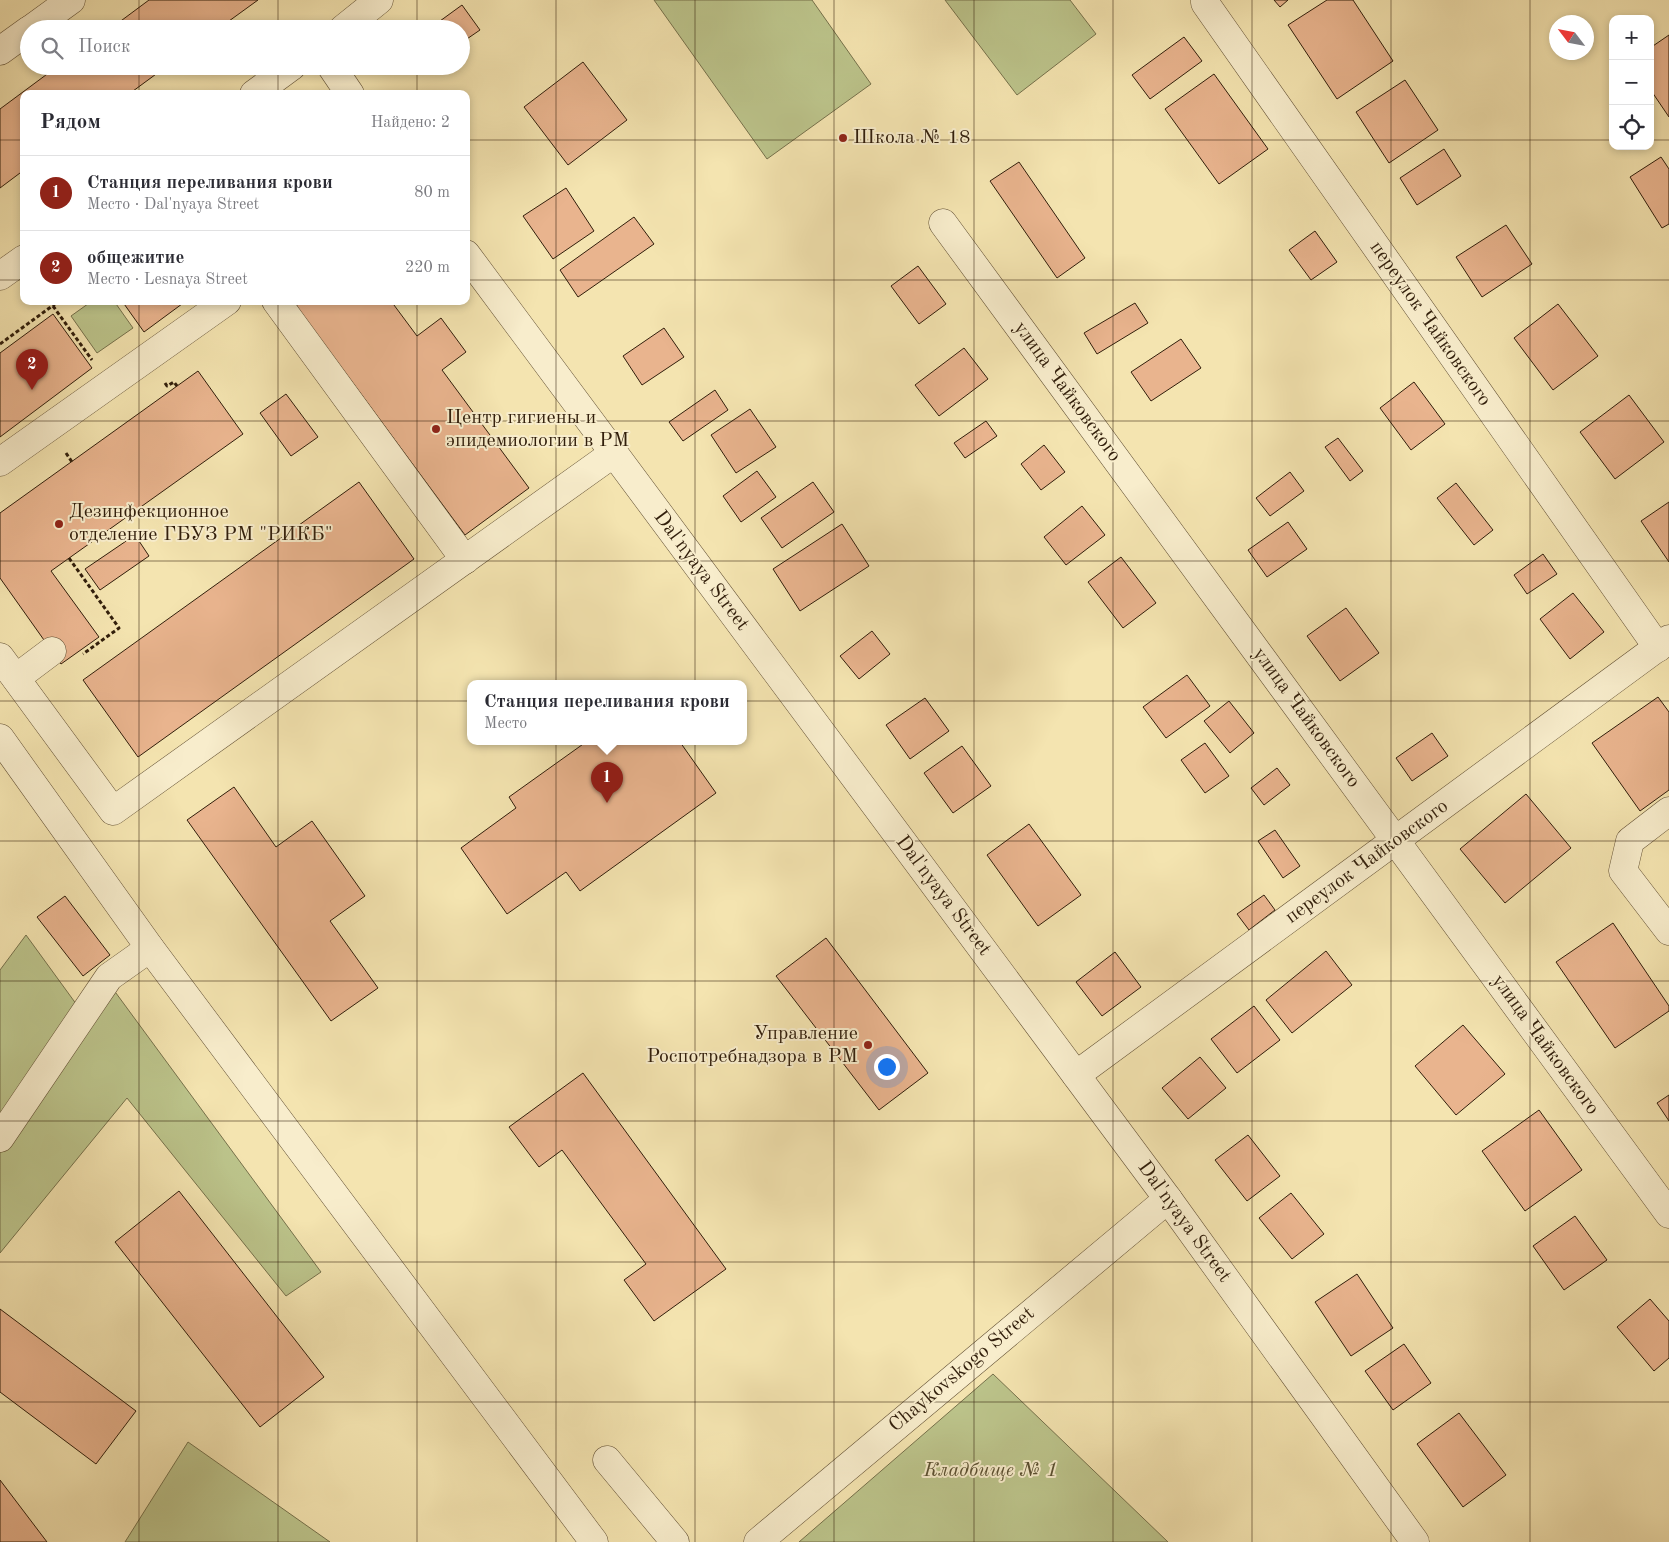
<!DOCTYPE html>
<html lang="ru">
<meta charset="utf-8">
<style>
body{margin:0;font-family:"Old Standard TT",serif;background:#f2f2f3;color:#2b2b33}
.controls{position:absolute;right:15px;top:15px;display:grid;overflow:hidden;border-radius:10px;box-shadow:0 2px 8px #0003}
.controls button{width:45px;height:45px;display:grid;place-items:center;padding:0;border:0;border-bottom:1px solid #e1e1e2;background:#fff;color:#2b2b33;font:25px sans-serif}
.compass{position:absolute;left:1549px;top:15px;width:45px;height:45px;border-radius:50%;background:#fff;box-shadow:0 2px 8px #0003;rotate:302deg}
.you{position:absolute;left:886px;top:1066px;width:18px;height:18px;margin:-12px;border:4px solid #fff;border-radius:50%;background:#1a73e8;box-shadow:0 0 0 8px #1a73e833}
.badge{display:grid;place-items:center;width:32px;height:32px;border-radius:50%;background:#8f2418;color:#fff;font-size:16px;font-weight:700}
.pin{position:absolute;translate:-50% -41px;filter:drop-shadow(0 1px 2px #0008)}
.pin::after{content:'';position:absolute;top:26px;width:18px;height:15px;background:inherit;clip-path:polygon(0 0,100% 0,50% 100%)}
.popup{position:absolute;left:467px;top:680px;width:280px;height:65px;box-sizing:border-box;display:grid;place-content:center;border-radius:10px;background:#fff;filter:drop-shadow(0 1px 4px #0005);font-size:16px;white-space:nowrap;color:#7c7c81}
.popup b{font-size:19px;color:#2b2b33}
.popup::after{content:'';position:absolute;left:50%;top:100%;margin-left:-10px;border:10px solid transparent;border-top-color:#fff}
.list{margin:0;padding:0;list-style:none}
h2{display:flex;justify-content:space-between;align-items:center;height:65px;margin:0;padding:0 20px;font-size:21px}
h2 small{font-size:16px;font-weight:400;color:#7c7c81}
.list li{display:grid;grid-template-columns:32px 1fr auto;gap:15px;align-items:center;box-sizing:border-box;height:75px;padding:0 20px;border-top:1px solid #e1e1e2}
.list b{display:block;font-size:19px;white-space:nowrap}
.list p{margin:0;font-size:16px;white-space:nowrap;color:#7c7c81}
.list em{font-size:16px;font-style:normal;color:#7c7c81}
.icon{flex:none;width:28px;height:28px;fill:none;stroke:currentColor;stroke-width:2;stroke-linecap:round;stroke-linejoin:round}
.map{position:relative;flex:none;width:1669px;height:1542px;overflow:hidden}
.search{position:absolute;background:#fff;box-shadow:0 2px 8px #0003;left:20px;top:20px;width:450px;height:55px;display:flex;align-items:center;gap:12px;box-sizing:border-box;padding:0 18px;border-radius:28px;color:#7c7c81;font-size:19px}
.panel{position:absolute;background:#fff;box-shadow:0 2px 8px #0003;left:20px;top:90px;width:450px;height:215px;border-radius:10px}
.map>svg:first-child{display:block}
</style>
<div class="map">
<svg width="1669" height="1542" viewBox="0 0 1669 1542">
<rect width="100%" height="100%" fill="#f4e4b0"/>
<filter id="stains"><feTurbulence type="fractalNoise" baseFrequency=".004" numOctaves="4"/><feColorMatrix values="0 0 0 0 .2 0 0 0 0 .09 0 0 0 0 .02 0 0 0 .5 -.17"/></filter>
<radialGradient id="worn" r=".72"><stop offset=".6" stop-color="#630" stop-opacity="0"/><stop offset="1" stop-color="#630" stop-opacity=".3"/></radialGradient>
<g fill="#bcc48b" stroke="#76714b">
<path d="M 654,0 L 812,0 L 871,84 L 767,159 Z"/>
<path d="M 945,0 L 1070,0 L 1096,34 L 1017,95 Z"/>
<path d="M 92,301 L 114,301 L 133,328 L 97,353 L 71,316 Z"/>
<path d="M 26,935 L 82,1012 L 113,989 L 321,1272 L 286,1296 L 127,1098 L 0,1253 L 0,970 Z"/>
<path d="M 993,1374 L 1168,1542 L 799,1542 Z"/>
<path d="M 188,1442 L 330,1542 L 125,1542 Z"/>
</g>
<g fill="#e9b48e" stroke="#311e0b">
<path d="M 149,0 L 258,0 L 218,29 L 110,29 Z"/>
<path d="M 1274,0 L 1288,0 L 1280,7 Z"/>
<path d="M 1327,0 L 1353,0 L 1393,61 L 1337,99 L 1288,25 Z"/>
<path d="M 462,5 L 480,30 L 461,43 L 461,29 L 429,29 Z"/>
<path d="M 1669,35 L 1669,117 L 1650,89 L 1650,48 Z"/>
<path d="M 1184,37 L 1202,61 L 1150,99 L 1132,75 Z"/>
<path d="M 583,62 L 627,120 L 568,165 L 524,107 Z"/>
<path d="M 58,66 L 167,66 L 129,94 L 24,94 L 24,170 L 0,188 L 0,109 Z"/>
<path d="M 1214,74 L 1268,149 L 1219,184 L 1165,109 Z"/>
<path d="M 1405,80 L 1438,130 L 1389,163 L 1356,112 Z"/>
<path d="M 1444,149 L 1461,176 L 1417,205 L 1400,178 Z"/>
<path d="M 1661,157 L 1669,169 L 1669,224 L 1662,228 L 1630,177 Z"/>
<path d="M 1019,162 L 1085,258 L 1057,278 L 990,181 Z"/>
<path d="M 566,188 L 594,231 L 553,259 L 523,216 Z"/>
<path d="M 634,217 L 654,244 L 578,297 L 560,270 Z"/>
<path d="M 1506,225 L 1532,264 L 1482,297 L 1456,257 Z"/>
<path d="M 1315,231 L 1337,262 L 1311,280 L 1289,250 Z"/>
<path d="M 918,266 L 946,304 L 919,324 L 891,286 Z"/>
<path d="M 122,301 L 186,301 L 144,332 Z"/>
<path d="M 302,301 L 391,301 L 417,336 L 441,318 L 466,352 L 442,370 L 529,488 L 465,535 L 296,306 Z"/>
<path d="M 1135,303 L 1148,323 L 1097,354 L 1084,333 Z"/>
<path d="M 1558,304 L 1598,356 L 1553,390 L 1514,338 Z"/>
<path d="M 53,314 L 92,368 L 0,437 L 0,353 Z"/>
<path d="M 664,328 L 684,357 L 642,385 L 623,356 Z"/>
<path d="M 1181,339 L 1201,368 L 1151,401 L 1131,372 Z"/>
<path d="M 964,348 L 988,379 L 939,416 L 915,385 Z"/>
<path d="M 198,371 L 243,434 L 51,571 L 99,637 L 61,664 L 0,578 L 0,513 Z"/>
<path d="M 1414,382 L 1445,424 L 1411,450 L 1380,408 Z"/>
<path d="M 715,390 L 728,410 L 683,441 L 669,422 Z"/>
<path d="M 286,394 L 318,437 L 291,456 L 260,413 Z"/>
<path d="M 1629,395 L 1664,442 L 1615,479 L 1580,432 Z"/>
<path d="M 750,409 L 776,447 L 736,473 L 711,435 Z"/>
<path d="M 986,421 L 997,436 L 965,458 L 954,443 Z"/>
<path d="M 1338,438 L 1363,471 L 1350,481 L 1325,447 Z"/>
<path d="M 1044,445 L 1065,472 L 1041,490 L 1021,464 Z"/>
<path d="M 757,471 L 776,497 L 741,522 L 723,496 Z"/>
<path d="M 1290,472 L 1304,491 L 1270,516 L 1256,498 Z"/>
<path d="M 359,482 L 414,559 L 138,757 L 83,680 Z"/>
<path d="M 813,482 L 834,512 L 782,548 L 761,518 Z"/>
<path d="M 1456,483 L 1493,530 L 1474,545 L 1437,498 Z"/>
<path d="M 1669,502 L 1669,562 L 1641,521 Z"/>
<path d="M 1082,506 L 1105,535 L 1066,565 L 1044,537 Z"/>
<path d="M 1288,522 L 1307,549 L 1267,577 L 1248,550 Z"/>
<path d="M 842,524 L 869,566 L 800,611 L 773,569 Z"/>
<path d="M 135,535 L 149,556 L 100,590 L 85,569 Z"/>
<path d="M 1543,554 L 1557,574 L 1527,594 L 1514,575 Z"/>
<path d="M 1121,557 L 1156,603 L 1123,628 L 1088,582 Z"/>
<path d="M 1573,593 L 1604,632 L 1570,659 L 1540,619 Z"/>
<path d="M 1346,608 L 1379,653 L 1340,681 L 1307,636 Z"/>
<path d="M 872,631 L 890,654 L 859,679 L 840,656 Z"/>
<path d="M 1187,675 L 1210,706 L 1166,738 L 1143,707 Z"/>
<path d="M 1658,697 L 1669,712 L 1669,790 L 1640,811 L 1592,743 Z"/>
<path d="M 925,698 L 949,731 L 910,759 L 886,725 Z"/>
<path d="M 1229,701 L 1254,733 L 1230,753 L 1204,721 Z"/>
<path d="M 1432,733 L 1448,756 L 1412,781 L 1396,758 Z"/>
<path d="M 586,742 L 680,742 L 716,793 L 580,891 L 566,872 L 507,914 L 461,848 L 516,808 L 509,797 Z"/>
<path d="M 1205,743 L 1229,776 L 1205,793 L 1181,760 Z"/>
<path d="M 962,746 L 991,786 L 953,813 L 924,773 Z"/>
<path d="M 1277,768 L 1290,785 L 1264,805 L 1251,788 Z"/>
<path d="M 234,787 L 276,847 L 312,821 L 365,896 L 330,921 L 378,988 L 331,1021 L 187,820 Z"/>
<path d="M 1526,794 L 1571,848 L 1505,903 L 1460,849 Z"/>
<path d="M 1029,824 L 1081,895 L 1038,926 L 987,855 Z"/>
<path d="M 1275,830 L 1300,866 L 1283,878 L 1258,841 Z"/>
<path d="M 1264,895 L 1275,910 L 1249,930 L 1237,914 Z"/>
<path d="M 65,896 L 110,955 L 83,976 L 37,917 Z"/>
<path d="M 1613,923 L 1669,1006 L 1669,1011 L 1615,1048 L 1556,962 Z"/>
<path d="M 826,938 L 928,1073 L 879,1110 L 776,976 Z"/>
<path d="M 1326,951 L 1352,985 L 1292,1033 L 1266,1000 Z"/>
<path d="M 1115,952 L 1141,987 L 1102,1016 L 1076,982 Z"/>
<path d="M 1254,1006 L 1280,1040 L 1237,1073 L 1211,1039 Z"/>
<path d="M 1463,1025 L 1505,1074 L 1456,1115 L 1415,1066 Z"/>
<path d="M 1200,1057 L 1226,1088 L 1188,1119 L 1162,1088 Z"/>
<path d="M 583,1073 L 726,1269 L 654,1321 L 624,1280 L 646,1264 L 562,1150 L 539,1167 L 509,1127 Z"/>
<path d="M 1669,1095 L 1669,1121 L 1657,1103 Z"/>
<path d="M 1539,1110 L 1582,1170 L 1525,1211 L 1482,1151 Z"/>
<path d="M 1248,1135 L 1280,1176 L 1247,1201 L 1215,1160 Z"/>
<path d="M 179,1191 L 324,1377 L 260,1427 L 115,1242 Z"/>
<path d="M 1291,1193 L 1324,1234 L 1292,1259 L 1259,1218 Z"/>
<path d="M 1575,1216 L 1607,1260 L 1564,1290 L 1533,1246 Z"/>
<path d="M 1357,1274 L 1393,1328 L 1351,1356 L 1315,1302 Z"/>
<path d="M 1650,1299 L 1669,1321 L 1669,1358 L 1654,1371 L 1617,1327 Z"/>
<path d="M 0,1309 L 136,1411 L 96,1464 L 0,1392 Z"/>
<path d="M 1404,1344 L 1431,1383 L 1393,1410 L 1365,1371 Z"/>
<path d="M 1459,1413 L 1506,1475 L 1463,1507 L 1417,1444 Z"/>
<path d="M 0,1480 L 47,1542 L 0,1542 Z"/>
</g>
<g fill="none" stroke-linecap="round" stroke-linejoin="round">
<g stroke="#625034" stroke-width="29">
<g id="minor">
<path d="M 1205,0 L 1205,3 L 1658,648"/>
<path d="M 31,29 L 71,0"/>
<path d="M 343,29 L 379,0"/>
<path d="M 0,51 L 29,30"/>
<path d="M 331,66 L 350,94"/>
<path d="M 254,94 L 292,66"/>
<path d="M 943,223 L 1669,1214"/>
<path d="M 466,254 L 1168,1199 L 1415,1542"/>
<path d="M 0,276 L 24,259"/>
<path d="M 276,301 L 465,560"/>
<path d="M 0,462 L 227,301"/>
<path d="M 0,657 L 113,811 L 614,453"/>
<path d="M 16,678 L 52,651"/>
<path d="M 0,738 L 150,948 L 594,1542"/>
<path d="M 1669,811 L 1630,841 L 1623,871 L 1669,931"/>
<path d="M 1076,1075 L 1669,639"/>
<path d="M 0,1138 L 109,977 L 150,948"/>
<path d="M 607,1460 L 675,1542"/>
<path d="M 758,1542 L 1168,1199"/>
</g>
</g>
<g stroke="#311e0b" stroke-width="3" stroke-dasharray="4 2.5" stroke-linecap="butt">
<path d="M 53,306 L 92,360"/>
<path d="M 0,344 L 59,301"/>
<path d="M 165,383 L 167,386 L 174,382 L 177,386"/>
<path d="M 66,453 L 72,462"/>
<path d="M 69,558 L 119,628 L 83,654"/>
</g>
<use href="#minor" stroke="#f8edcc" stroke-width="28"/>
</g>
<path fill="none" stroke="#311e0b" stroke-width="1" stroke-opacity="0.55" d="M 139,0 L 139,29M 278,0 L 278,29M 417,0 L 417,29M 556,0 L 556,1542M 695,0 L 695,1542M 834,0 L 834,1542M 974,0 L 974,1542M 1113,0 L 1113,1542M 1252,0 L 1252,1542M 1391,0 L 1391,1542M 1530,0 L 1530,1542M 139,66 L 139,94M 278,66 L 278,94M 417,66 L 417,94M 0,140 L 24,140M 466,140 L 1613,140M 1650,140 L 1669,140M 0,280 L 24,280M 466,280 L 1669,280M 139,301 L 139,1542M 278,301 L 278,1542M 417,301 L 417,1542M 0,421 L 1669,421M 0,561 L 1669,561M 0,701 L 1669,701M 0,841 L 1669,841M 0,981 L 1669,981M 0,1121 L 1669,1121M 0,1262 L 1669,1262M 0,1402 L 1669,1402"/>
<g fill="#8f2418" stroke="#f8edcc" stroke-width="2">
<circle cx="843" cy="138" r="5"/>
<circle cx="436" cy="429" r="5"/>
<circle cx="59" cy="524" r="5"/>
<circle cx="868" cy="1045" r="5"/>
</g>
<g text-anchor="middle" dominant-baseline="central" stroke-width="4" stroke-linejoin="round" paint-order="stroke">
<g font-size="20" fill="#311e0b" stroke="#f8edcc" text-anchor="start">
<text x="853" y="138">Школа № 18</text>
<text x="446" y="418">Центр гигиены и<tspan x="446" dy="23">эпидемиологии в РМ</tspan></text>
<text x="69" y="512">Дезинфекционное<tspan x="69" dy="23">отделение ГБУЗ РМ "РИКБ"</tspan></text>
<text x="858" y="1034" text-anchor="end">Управление<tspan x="858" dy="23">Роспотребнадзора в РМ</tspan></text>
</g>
<g font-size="20" fill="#311e0b" stroke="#f8edcc">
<text transform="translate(1430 324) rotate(55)">переулок Чайковского</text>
<text transform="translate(1067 392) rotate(54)">улица Чайковского</text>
<text transform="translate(701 571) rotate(53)">Dal'nyaya Street</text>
<text transform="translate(1306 718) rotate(54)">улица Чайковского</text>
<text transform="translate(1367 862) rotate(-36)">переулок Чайковского</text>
<text transform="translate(943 896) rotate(53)">Dal'nyaya Street</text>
<text transform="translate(1545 1045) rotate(54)">улица Чайковского</text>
<text transform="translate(1184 1222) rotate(54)">Dal'nyaya Street</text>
<text transform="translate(962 1370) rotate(-40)">Chaykovskogo Street</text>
</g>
<g font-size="20" font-style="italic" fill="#5b5031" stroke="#f8edcc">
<text x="991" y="1471">Кладбище № 1</text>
</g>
</g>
<rect width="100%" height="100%" filter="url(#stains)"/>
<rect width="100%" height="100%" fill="url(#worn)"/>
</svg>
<div class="controls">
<button>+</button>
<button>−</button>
<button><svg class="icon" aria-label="locate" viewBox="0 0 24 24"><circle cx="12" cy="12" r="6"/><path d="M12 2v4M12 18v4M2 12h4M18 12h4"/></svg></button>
</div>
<svg class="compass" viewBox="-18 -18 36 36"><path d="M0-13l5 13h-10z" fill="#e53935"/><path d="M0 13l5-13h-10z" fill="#7c7c81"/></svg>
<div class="you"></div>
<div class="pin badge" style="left:607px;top:803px">1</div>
<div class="popup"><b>Станция переливания крови</b>Место</div>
<div class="pin badge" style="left:32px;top:390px">2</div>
<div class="search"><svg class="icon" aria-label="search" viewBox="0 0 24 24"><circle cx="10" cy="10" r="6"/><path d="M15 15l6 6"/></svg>Поиск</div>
<section class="panel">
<h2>Рядом<small>Найдено: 2</small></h2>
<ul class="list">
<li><span class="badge">1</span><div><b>Станция переливания крови</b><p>Место · Dal'nyaya Street</p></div><em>80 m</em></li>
<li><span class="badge">2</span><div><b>общежитие</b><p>Место · Lesnaya Street</p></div><em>220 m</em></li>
</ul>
</section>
</div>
